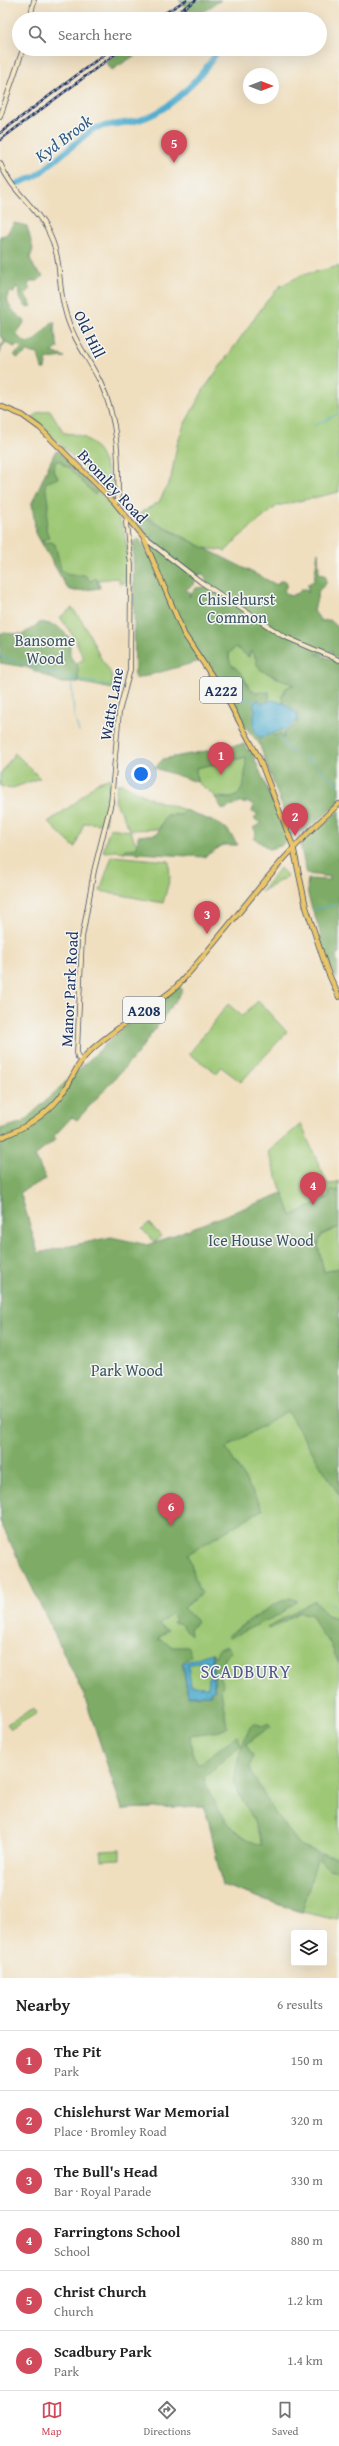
<!DOCTYPE html>
<meta charset="utf-8">
<style>
body{margin:0;font-family:"Gentium Book Plus",serif;background:#f6f6f6;color:#222}
.controls{position:absolute;right:12px;bottom:12px;display:grid;overflow:hidden;border-radius:4px;box-shadow:0 4px 16px #0002}
.controls button{width:36px;height:36px;display:grid;place-items:center;padding:0;border:0;border-bottom:1px solid #e0e0e0;background:#fff;color:#222;font:20px sans-serif}
.compass{position:absolute;left:243px;top:68px;width:36px;height:36px;border-radius:50%;background:#fff;box-shadow:0 4px 16px #0002;rotate:90deg}
.you{position:absolute;left:141px;top:774px;width:14px;height:14px;margin:-10px;border:3px solid #fff;border-radius:50%;background:#1a73e8;box-shadow:0 0 0 6px #1a73e833}
.badge{display:grid;place-items:center;width:26px;height:26px;border-radius:50%;background:#d1495b;color:#fff;font-size:13px;font-weight:700}
.pin{position:absolute;translate:-50% -33px;filter:drop-shadow(0 1px 2px #0008)}
.pin::after{content:'';position:absolute;top:21px;width:14px;height:12px;background:inherit;clip-path:polygon(0 0,100% 0,50% 100%)}
.list{margin:0;padding:0;list-style:none}
h2{display:flex;justify-content:space-between;align-items:center;height:52px;margin:0;padding:0 16px;font-size:17px}
h2 small{font-size:13px;font-weight:400;color:#767676}
.list li{display:grid;grid-template-columns:26px 1fr auto;gap:12px;align-items:center;box-sizing:border-box;height:60px;padding:0 16px;border-top:1px solid #e0e0e0}
.list b{display:block;font-size:15px;white-space:nowrap}
.list p{margin:0;font-size:13px;white-space:nowrap;color:#767676}
.list em{font-size:13px;font-style:normal;color:#767676}
.icon{flex:none;width:22px;height:22px;fill:none;stroke:currentColor;stroke-width:2;stroke-linecap:round;stroke-linejoin:round}
.map{position:relative;flex:none;width:339px;height:1978px;overflow:hidden}
.search{position:absolute;background:#fff;box-shadow:0 4px 16px #0002;left:12px;right:12px;top:12px;height:44px;display:flex;align-items:center;gap:10px;box-sizing:border-box;padding:0 14px;border-radius:22px;color:#767676;font-size:15px}
.sheet{height:412px;background:#fff}
nav{display:flex;justify-content:space-around;align-items:center;box-sizing:border-box;height:56px;border-top:1px solid #e0e0e0;background:#fff;font-size:11px;color:#767676}
nav a{display:grid;justify-items:center;gap:2px}
nav .on{color:#d1495b}
.map>svg:first-child{display:block}
</style>
<div class="map">
<svg width="339" height="1978" viewBox="0 0 339 1978">
<rect width="100%" height="100%" fill="#f6f6f2"/>
<filter id="ink" filterUnits="userSpaceOnUse"><feTurbulence type="fractalNoise" baseFrequency=".025" numOctaves="2"/><feDisplacementMap in="SourceGraphic" scale="8" xChannelSelector="R" yChannelSelector="G"/><feConvolveMatrix kernelMatrix="1 2 1 2 8 2 1 2 1" color-interpolation-filters="sRGB"/></filter>
<filter id="wash" filterUnits="userSpaceOnUse"><feTurbulence type="fractalNoise" baseFrequency=".012" numOctaves="4" result="noise"/><feDisplacementMap in="SourceGraphic" scale="16" xChannelSelector="R" yChannelSelector="G"/><feGaussianBlur stdDeviation="0.9" result="paint"/><feColorMatrix in="noise" values="0 0 0 0 0 0 0 0 0 0 0 0 0 0 0 0 0 1.4 0 .05"/><feComposite in="paint" operator="in"/></filter>
<g filter="url(#wash)">
<rect width="100%" height="100%" fill="#f0dfbf"/>
<g fill="#9ec875" stroke="#5c7c6a">
<path d="M 339,266 L 339,492 L 277,506 L 238,538 L 226,551 L 204,548 L 140,513 L 159,502 L 171,478 L 177,445 L 183,427 L 204,389 L 266,302 L 280,286 L 302,275 Z"/>
<path d="M 50,410 L 64,433 C 103,434 101,465 117,490 L 116,496 L 108,491 L 33,418 L 37,413 Z"/>
<path d="M 58,451 L 114,509 C 128,531 128,557 129,582 L 120,584 L 118,578 L 98,580 L 100,588 L 75,591 L 68,589 L 36,533 L 32,503 L 55,452 Z"/>
<path d="M 72,608 C 84,622 91,637 98,653 C 106,669 113,668 113,689 L 78,682 L 77,663 L 84,659 L 75,639 L 60,617 Z"/>
<path d="M 236,647 L 249,657 L 250,652 L 253,652 C 258,672 277,679 295,685 L 286,688 L 282,696 L 283,703 L 298,714 C 299,725 293,728 284,732 L 284,738 L 282,739 L 278,735 L 274,736 L 262,692 L 255,692 L 248,687 L 243,675 L 230,663 L 229,653 Z"/>
<path d="M 15,753 L 40,778 L 10,789 L 0,786 L 0,774 Z"/>
<path d="M 247,757 L 244,786 L 239,794 L 233,798 L 216,797 L 197,782 L 195,768 Z"/>
<path d="M 111,778 L 105,824 L 84,823 L 75,848 L 48,822 L 75,803 L 96,783 Z"/>
<path d="M 117,784 L 123,784 L 149,798 L 185,810 L 180,815 L 166,815 L 159,829 L 130,830 L 115,801 Z"/>
<path d="M 110,828 L 130,831 L 141,853 L 115,851 L 105,852 L 103,851 Z"/>
<path d="M 112,856 L 169,861 L 170,878 L 163,903 L 100,891 Z"/>
<path d="M 280,868 L 288,876 L 261,892 Z"/>
<path d="M 258,1001 L 287,1032 L 241,1082 L 221,1067 L 217,1073 L 189,1054 L 228,1004 L 242,1016 Z"/>
<path d="M 301,1124 L 327,1183 L 332,1184 L 339,1181 L 339,1191 L 331,1191 L 329,1197 L 291,1217 L 268,1152 Z"/>
<path d="M 0,1140 L 16,1180 L 26,1168 L 29,1174 L 33,1176 L 23,1184 L 21,1188 L 20,1185 L 20,1192 L 38,1253 L 74,1246 L 310,1268 L 339,1290 L 339,1920 L 297,1911 L 222,1885 L 209,1821 L 203,1806 L 122,1809 L 84,1695 L 0,1521 Z"/>
<path d="M 149,1223 L 161,1236 L 154,1242 L 142,1229 Z"/>
<path d="M 339,1227 L 339,1268 L 324,1272 L 318,1246 L 321,1235 Z"/>
<path d="M 34,1708 L 37,1713 L 11,1729 L 7,1724 Z"/>
<path d="M 120,1850 L 120,1859 L 102,1860 L 101,1851 Z"/>
</g>
<g fill="#7eac66" stroke="#4c6e62" fill-rule="evenodd">
<path d="M 179,0 L 221,0 L 192,19 L 170,19 L 186,8 Z"/>
<path d="M 125,49 L 145,49 L 112,70 L 105,62 Z"/>
<path d="M 14,223 L 27,226 L 33,249 L 30,258 L 35,269 L 43,276 L 38,281 L 31,281 L 28,285 L 30,290 L 25,295 L 32,306 L 26,307 L 19,296 L 20,290 L 16,287 L 14,293 L 9,292 C 3,303 16,315 25,321 L 16,335 L 27,343 L 35,340 L 52,322 L 55,322 L 54,329 L 58,348 L 52,352 L 65,357 L 47,359 L 45,369 L 42,369 L 38,354 L 28,352 L 17,358 L 14,355 L 22,349 L 18,345 L 14,347 L 6,342 L 1,348 L 0,354 L 0,346 L 5,341 L 0,336 L 0,236 L 6,235 Z"/>
<path d="M 58,451 L 97,491 L 95,495 L 68,467 L 63,465 L 61,461 L 56,461 L 53,469 L 58,478 L 45,483 L 48,504 L 46,529 L 49,538 L 43,540 L 43,543 L 51,542 L 55,544 L 61,570 L 69,575 L 85,575 L 90,581 L 96,578 L 100,588 L 75,591 L 68,589 L 36,533 L 32,503 L 55,452 Z"/>
<path d="M 130,510 L 277,585 L 280,581 L 286,581 L 287,585 L 284,591 L 290,596 L 298,593 L 302,589 L 306,589 L 308,593 L 308,584 L 314,581 L 318,552 L 319,573 L 326,576 L 326,584 L 319,590 L 314,611 L 321,621 L 330,620 L 339,628 L 339,659 L 332,655 L 332,650 L 327,654 L 316,654 L 339,661 L 339,803 L 303,833 L 301,831 L 292,834 L 259,743 L 243,724 L 225,688 L 204,660 L 135,679 L 133,544 L 136,539 L 140,540 L 151,560 L 149,545 L 154,544 L 145,535 ZM 203,574 L 208,583 L 205,587 L 196,588 L 189,597 L 190,592 L 185,590 L 194,584 L 197,575 ZM 236,647 L 249,657 L 250,652 L 253,652 L 257,659 L 256,663 L 261,670 L 294,685 L 286,688 L 282,696 L 283,703 L 298,714 C 299,725 293,728 284,732 L 284,738 L 282,738 L 281,733 L 274,736 C 272,728 267,716 267,707 C 268,701 270,698 269,692 C 265,692 260,693 256,692 C 248,691 246,679 241,673 C 234,665 228,667 229,653 Z"/>
<path d="M 41,622 L 57,626 L 70,638 L 70,656 L 78,667 L 78,683 L 62,683 L 26,667 L 0,663 L 0,633 L 23,634 Z"/>
<path d="M 244,744 L 247,750 L 251,750 L 286,834 L 287,840 L 281,846 L 269,849 L 254,838 L 256,832 L 253,828 L 261,823 L 254,819 L 258,814 L 252,812 L 254,805 L 245,801 L 246,804 L 240,802 L 223,810 L 215,797 C 217,797 227,800 232,798 C 247,793 245,770 246,757 L 196,768 L 197,782 L 155,768 L 163,759 Z"/>
<path d="M 185,810 L 217,823 L 227,829 L 238,845 L 223,845 L 204,857 L 123,852 L 126,849 L 137,848 L 138,836 L 157,834 L 166,815 L 180,815 Z"/>
<path d="M 339,810 L 339,953 L 336,955 C 337,962 339,973 336,979 L 320,944 C 324,925 303,901 308,879 L 330,880 L 330,877 L 307,874 L 300,845 C 311,832 327,823 339,810 Z"/>
<path d="M 179,986 L 183,990 L 137,1054 L 77,1120 L 72,1117 L 54,1136 L 56,1139 L 35,1156 L 46,1179 L 20,1192 L 38,1253 L 111,1237 L 148,1245 L 283,1193 L 291,1216 L 329,1197 L 331,1190 L 339,1191 L 339,1227 L 321,1235 L 318,1246 L 324,1272 L 339,1268 L 339,1495 L 287,1411 L 226,1448 L 263,1509 L 188,1554 L 198,1588 L 202,1593 L 183,1608 L 197,1621 L 190,1630 L 191,1635 L 179,1623 L 173,1623 L 176,1619 L 171,1614 L 159,1625 L 168,1630 L 158,1639 L 174,1647 L 188,1647 L 191,1656 L 182,1663 L 188,1696 L 211,1695 L 211,1691 L 215,1690 L 212,1652 L 215,1657 L 219,1649 L 227,1646 L 231,1652 L 225,1657 L 217,1673 L 223,1684 L 221,1690 L 227,1727 L 220,1731 L 190,1735 L 192,1752 L 198,1765 L 237,1735 L 241,1745 L 204,1777 C 211,1804 233,1839 262,1845 L 253,1819 L 233,1782 L 241,1748 L 251,1725 L 253,1723 L 263,1726 L 268,1723 L 271,1726 L 246,1744 L 253,1756 L 250,1767 L 253,1776 L 275,1813 L 300,1845 L 319,1853 L 302,1912 L 222,1885 L 209,1821 L 203,1806 L 122,1809 L 84,1695 L 0,1521 L 0,1129 L 23,1122 L 123,1028 Z"/>
<path d="M 290,1598 L 298,1601 L 276,1616 L 229,1638 L 227,1636 L 275,1604 Z"/>
<path d="M 315,1600 L 326,1614 L 336,1619 L 339,1625 L 339,1664 L 330,1643 L 322,1635 L 312,1615 L 300,1612 L 270,1629 L 267,1628 Z"/>
<path d="M 321,1854 L 339,1858 L 339,1871 L 328,1869 L 320,1860 Z"/>
</g>
<g fill="#4facce" stroke="#356e96">
<path d="M 258,699 L 262,704 L 273,700 L 287,705 L 297,714 L 297,721 L 288,728 L 260,738 L 254,730 L 254,713 L 256,711 L 253,705 Z"/>
<path d="M 211,1653 L 213,1675 L 209,1675 L 207,1660 L 188,1665 L 191,1686 L 208,1687 L 209,1677 L 213,1677 L 214,1690 L 210,1691 L 210,1695 L 188,1695 L 183,1663 Z"/>
</g>
<g fill="none" stroke-linecap="round" stroke-linejoin="round">
<g stroke="#4facce" stroke-width="1">
<path d="M 279,306 L 285,312"/>
<path d="M 315,426 L 339,413"/>
<path d="M 0,656 L 54,674 L 110,686"/>
<path d="M 71,678 L 74,715 L 79,732"/>
<path d="M 236,686 L 245,701 L 250,699 L 255,702"/>
<path d="M 280,738 L 286,748 L 314,763"/>
<path d="M 317,766 L 339,785"/>
<path d="M 313,910 L 339,904"/>
<path d="M 331,1602 L 339,1612"/>
</g>
<path stroke="#4facce" stroke-width="6" d="M 16,184 L 36,176 L 93,129 C 107,123 120,125 135,121 C 168,114 202,77 219,49"/>
</g>
</g>
<g filter="url(#ink)">
<g fill="none" stroke-linecap="round" stroke-linejoin="round">
<g stroke="#3b496d" stroke-width="5.5">
<g id="secondary">
<path d="M 30,19 L 34,0"/>
<path d="M 0,117 L 23,49"/>
<path d="M 0,163 C 12,192 33,203 47,229 C 64,261 56,282 66,314 C 73,340 90,360 101,384 C 118,420 119,460 118,499 L 115,503"/>
<path d="M 143,537 L 201,582 L 283,636 L 339,660"/>
<path d="M 81,1060 L 78,1058 L 77,1053 L 82,938 L 94,871 L 111,803 L 119,712 L 130,670 L 131,565 L 126,523 L 127,517"/>
</g>
</g>
<g stroke="#3b496d" stroke-width="6">
<g id="primary">
<path d="M 0,406 L 22,415 L 40,428 L 115,503 L 143,537 L 184,634 L 226,697 L 259,758 L 293,846 L 306,907 L 327,970 L 339,997"/>
<path d="M 0,1138 C 25,1128 50,1114 65,1090 C 73,1077 77,1063 89,1052 C 108,1034 130,1020 152,1005 C 160,999 171,993 178,985 C 233,925 277,857 339,804"/>
</g>
</g>
<use href="#secondary" stroke="#f7e8c3" stroke-width="4"/>
<use href="#primary" stroke="#eac669" stroke-width="4.5"/>
<g stroke="#1b2f5e" stroke-width="2.5">
<g id="rail">
<path d="M 181,10 L 196,0"/>
<path d="M 155,19 L 186,0"/>
<path d="M 0,133 L 106,53"/>
<path d="M 0,140 L 122,49"/>
</g>
</g>
<use href="#rail" stroke="#f6f6f2" stroke-width="1" stroke-dasharray="3" stroke-linecap="butt"/>
</g>
</g>
<g text-anchor="middle" dominant-baseline="central" stroke-width="3" stroke-linejoin="round" paint-order="stroke">
<g fill="#f6f6f2" stroke="#5d6b8a" stroke-width="1">
<rect x="200" y="677" width="42" height="26" rx="3"/>
<rect x="123" y="997" width="42" height="26" rx="3"/>
</g>
<g font-size="15" font-weight="bold" fill="#1b2f5e">
<text x="221" y="690">A222</text>
<text x="144" y="1010">A208</text>
</g>
<g font-size="16" fill="#1b2f5e" stroke="#f6f6f2">
<text transform="translate(90 334) rotate(64)">Old Hill</text>
<text transform="translate(113 486) rotate(47)">Bromley Road</text>
<text transform="translate(111 704) rotate(-80)">Watts Lane</text>
<text transform="translate(69 989) rotate(-87)">Manor Park Road</text>
</g>
<g font-size="16" fill="#3c5564" stroke="#f6f6f2">
<text x="237" y="599">Chislehurst<tspan x="237" dy="18">Common</tspan></text>
<text x="45" y="640">Bansome<tspan x="45" dy="18">Wood</tspan></text>
<text x="261" y="1240">Ice House Wood</text>
<text x="127" y="1370">Park Wood</text>
</g>
<g font-size="17" font-style="italic" fill="#2d5b85" stroke="#f6f6f2">
<text transform="translate(63 138) rotate(-37)">Kyd Brook</text>
</g>
<g font-size="18" letter-spacing="1" fill="#51578c" stroke="#f6f6f2">
<text x="246" y="1671">SCADBURY</text>
</g>
</g>
</svg>
<div class="controls">
<button><svg class="icon" aria-label="layers" viewBox="0 0 24 24"><path d="M12 4l9 5-9 5-9-5zM3 14l9 5 9-5"/></svg></button>
</div>
<svg class="compass" viewBox="-18 -18 36 36"><path d="M0-13l5 13h-10z" fill="#e53935"/><path d="M0 13l5-13h-10z" fill="#767676"/></svg>
<div class="you"></div>
<div class="pin badge" style="left:221px;top:775px">1</div>
<div class="pin badge" style="left:295px;top:836px">2</div>
<div class="pin badge" style="left:207px;top:934px">3</div>
<div class="pin badge" style="left:313px;top:1205px">4</div>
<div class="pin badge" style="left:174px;top:163px">5</div>
<div class="pin badge" style="left:171px;top:1526px">6</div>
<div class="search"><svg class="icon" aria-label="search" viewBox="0 0 24 24"><circle cx="10" cy="10" r="6"/><path d="M15 15l6 6"/></svg>Search here</div>
</div>
<section class="sheet">
<h2>Nearby<small>6 results</small></h2>
<ul class="list">
<li><span class="badge">1</span><div><b>The Pit</b><p>Park</p></div><em>150 m</em></li>
<li><span class="badge">2</span><div><b>Chislehurst War Memorial</b><p>Place · Bromley Road</p></div><em>320 m</em></li>
<li><span class="badge">3</span><div><b>The Bull's Head</b><p>Bar · Royal Parade</p></div><em>330 m</em></li>
<li><span class="badge">4</span><div><b>Farringtons School</b><p>School</p></div><em>880 m</em></li>
<li><span class="badge">5</span><div><b>Christ Church</b><p>Church</p></div><em>1.2 km</em></li>
<li><span class="badge">6</span><div><b>Scadbury Park</b><p>Park</p></div><em>1.4 km</em></li>
</ul>
</section>
<nav>
<a class="on"><svg class="icon" aria-label="map" viewBox="0 0 24 24"><path d="M3 6l6-2 6 2 6-2v14l-6 2-6-2-6 2zM9 4v14M15 6v14"/></svg>Map</a>
<a><svg class="icon" aria-label="directions" viewBox="0 0 24 24"><path d="M12 3l9 9-9 9-9-9zM9 14v-3h6M13 9l2 2-2 2"/></svg>Directions</a>
<a><svg class="icon" aria-label="saved" viewBox="0 0 24 24"><path d="M7 4h10v16l-5-4-5 4z"/></svg>Saved</a>
</nav>
